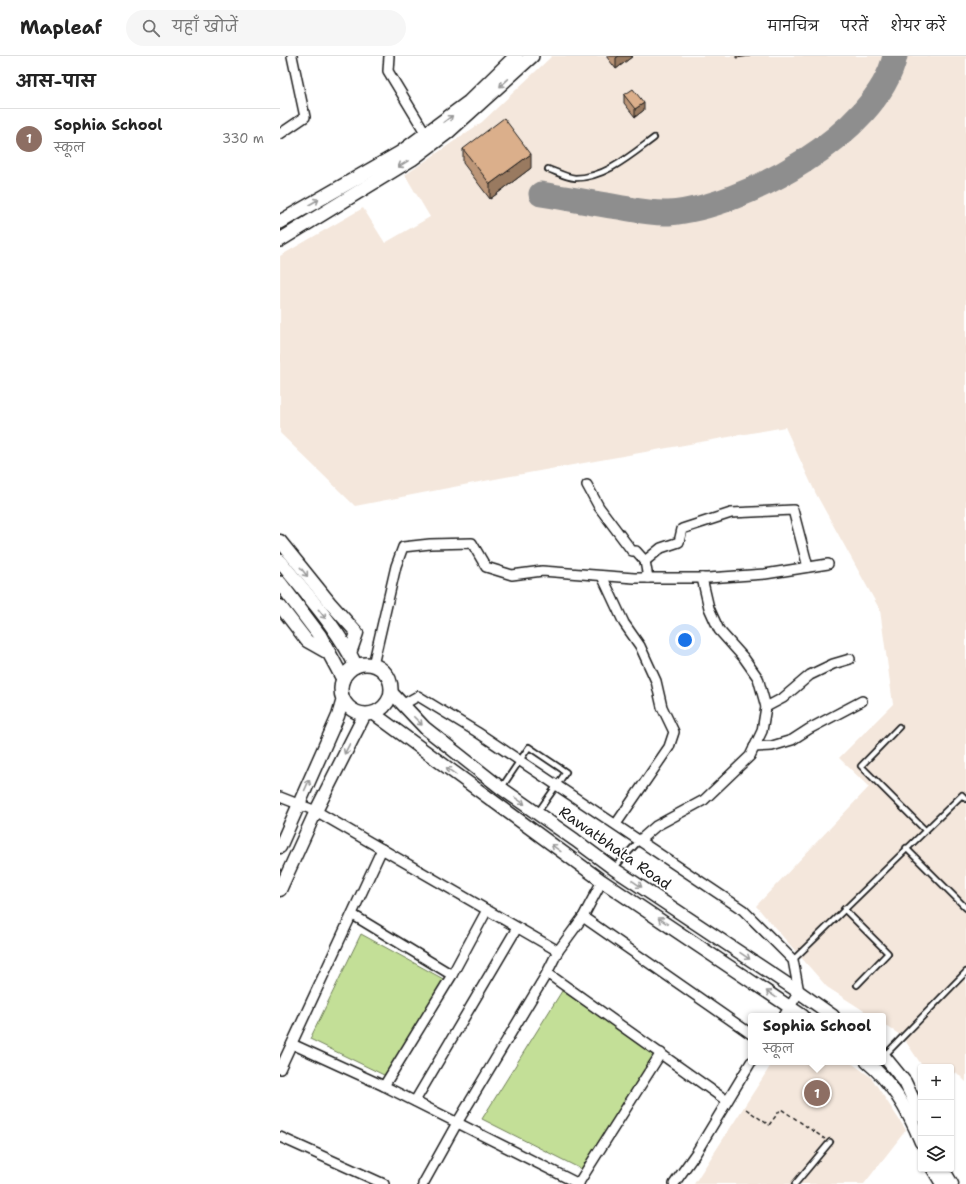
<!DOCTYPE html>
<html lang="hi">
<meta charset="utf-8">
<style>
body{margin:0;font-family:"Shantell Sans","Playpen Sans Deva",sans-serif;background:#f6f6f6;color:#222}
.controls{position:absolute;right:12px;bottom:12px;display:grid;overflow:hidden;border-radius:4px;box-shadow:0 1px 3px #0004}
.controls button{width:36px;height:36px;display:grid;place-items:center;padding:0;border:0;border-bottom:1px solid #e0e0e0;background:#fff;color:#222;font:20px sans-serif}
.you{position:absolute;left:405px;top:584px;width:14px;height:14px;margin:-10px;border:3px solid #fff;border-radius:50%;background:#1a73e8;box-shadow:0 0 0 6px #1a73e833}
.badge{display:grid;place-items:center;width:26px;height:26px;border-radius:50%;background:#c8321e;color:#fff;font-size:13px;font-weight:700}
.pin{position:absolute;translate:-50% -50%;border:2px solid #fff;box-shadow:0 1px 4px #0006}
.popup{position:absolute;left:468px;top:957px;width:138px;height:52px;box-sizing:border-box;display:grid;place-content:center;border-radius:4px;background:#fff;filter:drop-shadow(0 1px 3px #0005);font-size:13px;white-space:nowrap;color:#767676}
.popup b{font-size:15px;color:#222}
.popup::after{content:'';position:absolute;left:50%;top:100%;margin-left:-8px;border:8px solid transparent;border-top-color:#fff}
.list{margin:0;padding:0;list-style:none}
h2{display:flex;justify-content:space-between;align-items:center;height:52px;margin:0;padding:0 16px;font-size:17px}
h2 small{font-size:13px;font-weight:400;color:#767676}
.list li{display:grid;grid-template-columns:26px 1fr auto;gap:12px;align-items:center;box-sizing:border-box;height:60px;padding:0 16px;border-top:1px solid #e0e0e0}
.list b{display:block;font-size:15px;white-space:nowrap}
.list p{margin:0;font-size:13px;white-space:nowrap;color:#767676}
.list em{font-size:13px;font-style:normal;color:#767676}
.icon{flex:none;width:22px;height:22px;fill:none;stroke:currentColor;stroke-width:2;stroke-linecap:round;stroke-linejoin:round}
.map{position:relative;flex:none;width:686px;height:1128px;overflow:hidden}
header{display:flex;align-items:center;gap:24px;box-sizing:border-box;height:56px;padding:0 20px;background:#fff;border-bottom:1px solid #e0e0e0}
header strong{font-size:19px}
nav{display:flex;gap:22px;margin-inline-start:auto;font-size:14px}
.search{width:280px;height:36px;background:#f6f6f6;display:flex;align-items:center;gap:10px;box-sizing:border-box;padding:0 14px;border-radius:22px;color:#767676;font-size:15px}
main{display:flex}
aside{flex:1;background:#fff}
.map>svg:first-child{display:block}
</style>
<header>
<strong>Mapleaf</strong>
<div class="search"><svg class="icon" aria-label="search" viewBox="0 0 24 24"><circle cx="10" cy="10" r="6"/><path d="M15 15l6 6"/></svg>यहाँ खोजें</div>
<nav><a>मानचित्र</a><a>परतें</a><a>शेयर करें</a></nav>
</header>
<main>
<aside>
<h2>आस-पास<small></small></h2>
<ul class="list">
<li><span class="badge" style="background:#8d6e63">1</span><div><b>Sophia School</b><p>स्कूल</p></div><em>330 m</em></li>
</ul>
</aside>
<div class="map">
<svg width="686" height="1128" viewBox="0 0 686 1128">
<rect width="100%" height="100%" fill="#fff"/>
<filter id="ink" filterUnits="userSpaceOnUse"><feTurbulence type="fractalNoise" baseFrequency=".025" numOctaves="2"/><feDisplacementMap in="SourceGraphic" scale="8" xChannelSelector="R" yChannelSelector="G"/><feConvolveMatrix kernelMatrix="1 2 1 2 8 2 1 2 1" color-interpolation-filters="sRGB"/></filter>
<g filter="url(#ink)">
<g fill="#f4e7dc">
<path d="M 272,0 L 686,0 L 686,1026 L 676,1016 L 671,1020 L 671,1011 L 643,1011 L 622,980 L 603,968 L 603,960 L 592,960 L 547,931 L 476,850 L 589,731 L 559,702 L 613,648 L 600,554 L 536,438 L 505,371 L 220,422 L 75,450 L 0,377 L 0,200 L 83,152 L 105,187 L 150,161 L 125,119 L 202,66 Z"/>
<path d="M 493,1006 L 570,1006 L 591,1021 L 626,1074 L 584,1128 L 414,1128 Z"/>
</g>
<g fill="#c3df97" stroke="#707e5a">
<path d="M 81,878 L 167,925 L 108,1021 L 30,983 Z"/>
<path d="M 282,935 L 376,997 L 301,1113 L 202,1063 Z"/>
</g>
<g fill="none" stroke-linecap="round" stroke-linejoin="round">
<path stroke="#8e8e8e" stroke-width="25" d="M 261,138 C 286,142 312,147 338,151 C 355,154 372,158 389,157 C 463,152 598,77 615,0"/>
<g stroke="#1c1c1c" stroke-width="8">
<g id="lane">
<path d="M 268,113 C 277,116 285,121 295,122 C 325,122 351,99 374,82"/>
<path d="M 619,671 L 581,710 L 645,774"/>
<path d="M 222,731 L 249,691 L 286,716 L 258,756"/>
<path d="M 626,792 L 686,852"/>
<path d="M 334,812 L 360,784"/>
<path d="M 564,853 L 608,897 L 577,929"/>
<path d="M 513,904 L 682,739 L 686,743"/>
<path d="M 605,999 L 686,916"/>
<path d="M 515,1128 L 550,1086"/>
</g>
</g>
<g stroke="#1c1c1c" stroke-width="12">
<g id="street">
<path d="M 109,0 L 108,15 L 146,78"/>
<path d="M 0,78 L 25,61 L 12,0"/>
<path d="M 307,429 L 319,451 L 352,495 L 356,495 L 365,505 L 368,522"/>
<path d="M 365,505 L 381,492 L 399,486 L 402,473 L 451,457 L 513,454 L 528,511"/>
<path d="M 322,520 L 344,567 L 360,590 L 376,625 L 382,651 L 394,676 L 389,691 L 336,768"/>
<path d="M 93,609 L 116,510 L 123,491 L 150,488 L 192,487 L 206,511 L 232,519 L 262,515 L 354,522 L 428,522 L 485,518 L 548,508"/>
<path d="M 122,649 L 138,640 L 197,676 L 463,854 L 513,904 L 519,936 L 504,960"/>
<path d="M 486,651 L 503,642 L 530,619 L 553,608 L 570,603"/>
<path d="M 474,691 L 492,690 L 512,684 L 529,673 L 582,645"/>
<path d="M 0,741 L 36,755 L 278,895"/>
<path d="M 360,784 L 376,770 L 424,744 L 470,700 L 482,675 L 486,651 L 478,622 L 464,602 L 439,574 L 429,552 L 422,522"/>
<path d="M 73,859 L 172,919"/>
<path d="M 303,861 L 471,978"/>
<path d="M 267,917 L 447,1045"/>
<path d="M 12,988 L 104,1030 L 299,1128"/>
<path d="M 0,1013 L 102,793"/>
<path d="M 104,1030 L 172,919 L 207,854"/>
<path d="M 135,1045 L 237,872"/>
<path d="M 0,1081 L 104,1128"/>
<path d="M 143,1128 L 177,1067 L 267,917 L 278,895 L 303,861 L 322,825"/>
<path d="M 298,1128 L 381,997"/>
<path d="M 394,1128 L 416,1097 L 471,1006"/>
</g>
</g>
<g stroke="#1c1c1c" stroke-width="15">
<g id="secondary">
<path d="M 0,485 L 50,547 L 77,577 L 70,597"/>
<path d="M 0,550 L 27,585 L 50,598"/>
<path d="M 111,636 L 145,672 L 221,732 L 295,784 L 334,813 L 519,936 L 553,960"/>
<path d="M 93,657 L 322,825 L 523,960"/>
<path d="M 0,791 L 58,660 L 63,643"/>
<path d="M 0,834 L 36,755 L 85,658"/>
<path d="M 603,999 L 625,1026 L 641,1060"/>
<path d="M 587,1006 C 613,1027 629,1056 641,1086"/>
<path d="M 653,1113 L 662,1128"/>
<path d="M 663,1113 L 672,1128"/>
</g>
</g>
<g stroke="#1c1c1c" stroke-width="16">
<g id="primary">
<path d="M 0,166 L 120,97 L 189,46 L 236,0"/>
<path d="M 0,184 L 132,103 L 168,76 L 252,0"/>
<path d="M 0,505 C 26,538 57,571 76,610"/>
<path d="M 0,527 L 40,580 L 63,623"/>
<circle cx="86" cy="633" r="25"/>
</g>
</g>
<path stroke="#1c1c1c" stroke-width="1.5" stroke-dasharray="4 3" stroke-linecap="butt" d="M 466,1053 L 489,1069 L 501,1053 L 545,1083"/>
<use href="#lane" stroke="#fff" stroke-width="4.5"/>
<use href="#street" stroke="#fff" stroke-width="9"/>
<use href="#secondary" stroke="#fff" stroke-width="12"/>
<use href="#primary" stroke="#fff" stroke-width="13"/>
</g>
<g fill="#bc9678" stroke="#1c1c1c">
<path d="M 326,0 L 353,0 L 336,13 Z"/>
<path d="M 456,0 L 470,0 L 456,2 Z"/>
<path d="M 344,39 L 364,54 L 355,61 L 344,47 Z"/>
<path d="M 183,93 L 251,112 L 210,143 L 183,107 Z"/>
</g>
<g fill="#997a61" stroke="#1c1c1c">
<path d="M 339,0 L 353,0 L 336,13 L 336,2 Z"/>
<path d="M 364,47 L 364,54 L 355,61 L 355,53 Z"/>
<path d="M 251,98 L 251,112 L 210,143 L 210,128 Z"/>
</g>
<g fill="#dbaf8b" stroke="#1c1c1c">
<path d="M 353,33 L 364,47 L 355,53 L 344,39 Z"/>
<path d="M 224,62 L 251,98 L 210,128 L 183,93 Z"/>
</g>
<defs><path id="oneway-shaft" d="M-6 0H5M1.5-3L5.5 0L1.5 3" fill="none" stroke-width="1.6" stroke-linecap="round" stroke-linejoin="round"/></defs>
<g stroke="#999">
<use href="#oneway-shaft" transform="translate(224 27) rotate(137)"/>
<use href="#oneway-shaft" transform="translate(168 63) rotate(-37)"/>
<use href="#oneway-shaft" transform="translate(123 108) rotate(149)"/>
<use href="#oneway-shaft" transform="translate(34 146) rotate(-30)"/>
<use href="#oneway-shaft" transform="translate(24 516) rotate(52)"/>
<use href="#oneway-shaft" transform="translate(42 558) rotate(52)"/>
<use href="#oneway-shaft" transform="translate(138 665) rotate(45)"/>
<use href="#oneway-shaft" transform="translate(67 693) rotate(117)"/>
<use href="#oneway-shaft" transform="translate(171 715) rotate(-144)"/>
<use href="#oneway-shaft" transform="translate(27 729) rotate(-66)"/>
<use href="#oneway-shaft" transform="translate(240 745) rotate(35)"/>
<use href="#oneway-shaft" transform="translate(276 792) rotate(-144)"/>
<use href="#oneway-shaft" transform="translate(357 828) rotate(34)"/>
<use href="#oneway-shaft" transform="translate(383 865) rotate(-146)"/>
<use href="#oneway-shaft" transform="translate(465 900) rotate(34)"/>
<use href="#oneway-shaft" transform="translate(491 938) rotate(-146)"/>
</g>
</g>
<g text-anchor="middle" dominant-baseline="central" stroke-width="3.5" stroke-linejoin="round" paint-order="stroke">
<g font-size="15" fill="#1c1c1c" stroke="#fff">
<text transform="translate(335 792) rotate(35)">Rawatbhata Road</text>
</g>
</g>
</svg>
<div class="controls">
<button>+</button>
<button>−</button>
<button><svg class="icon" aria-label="layers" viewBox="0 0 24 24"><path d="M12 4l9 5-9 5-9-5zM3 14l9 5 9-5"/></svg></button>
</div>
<div class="you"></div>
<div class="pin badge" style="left:537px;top:1037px;background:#8d6e63">1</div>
<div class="popup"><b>Sophia School</b>स्कूल</div>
</div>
</main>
